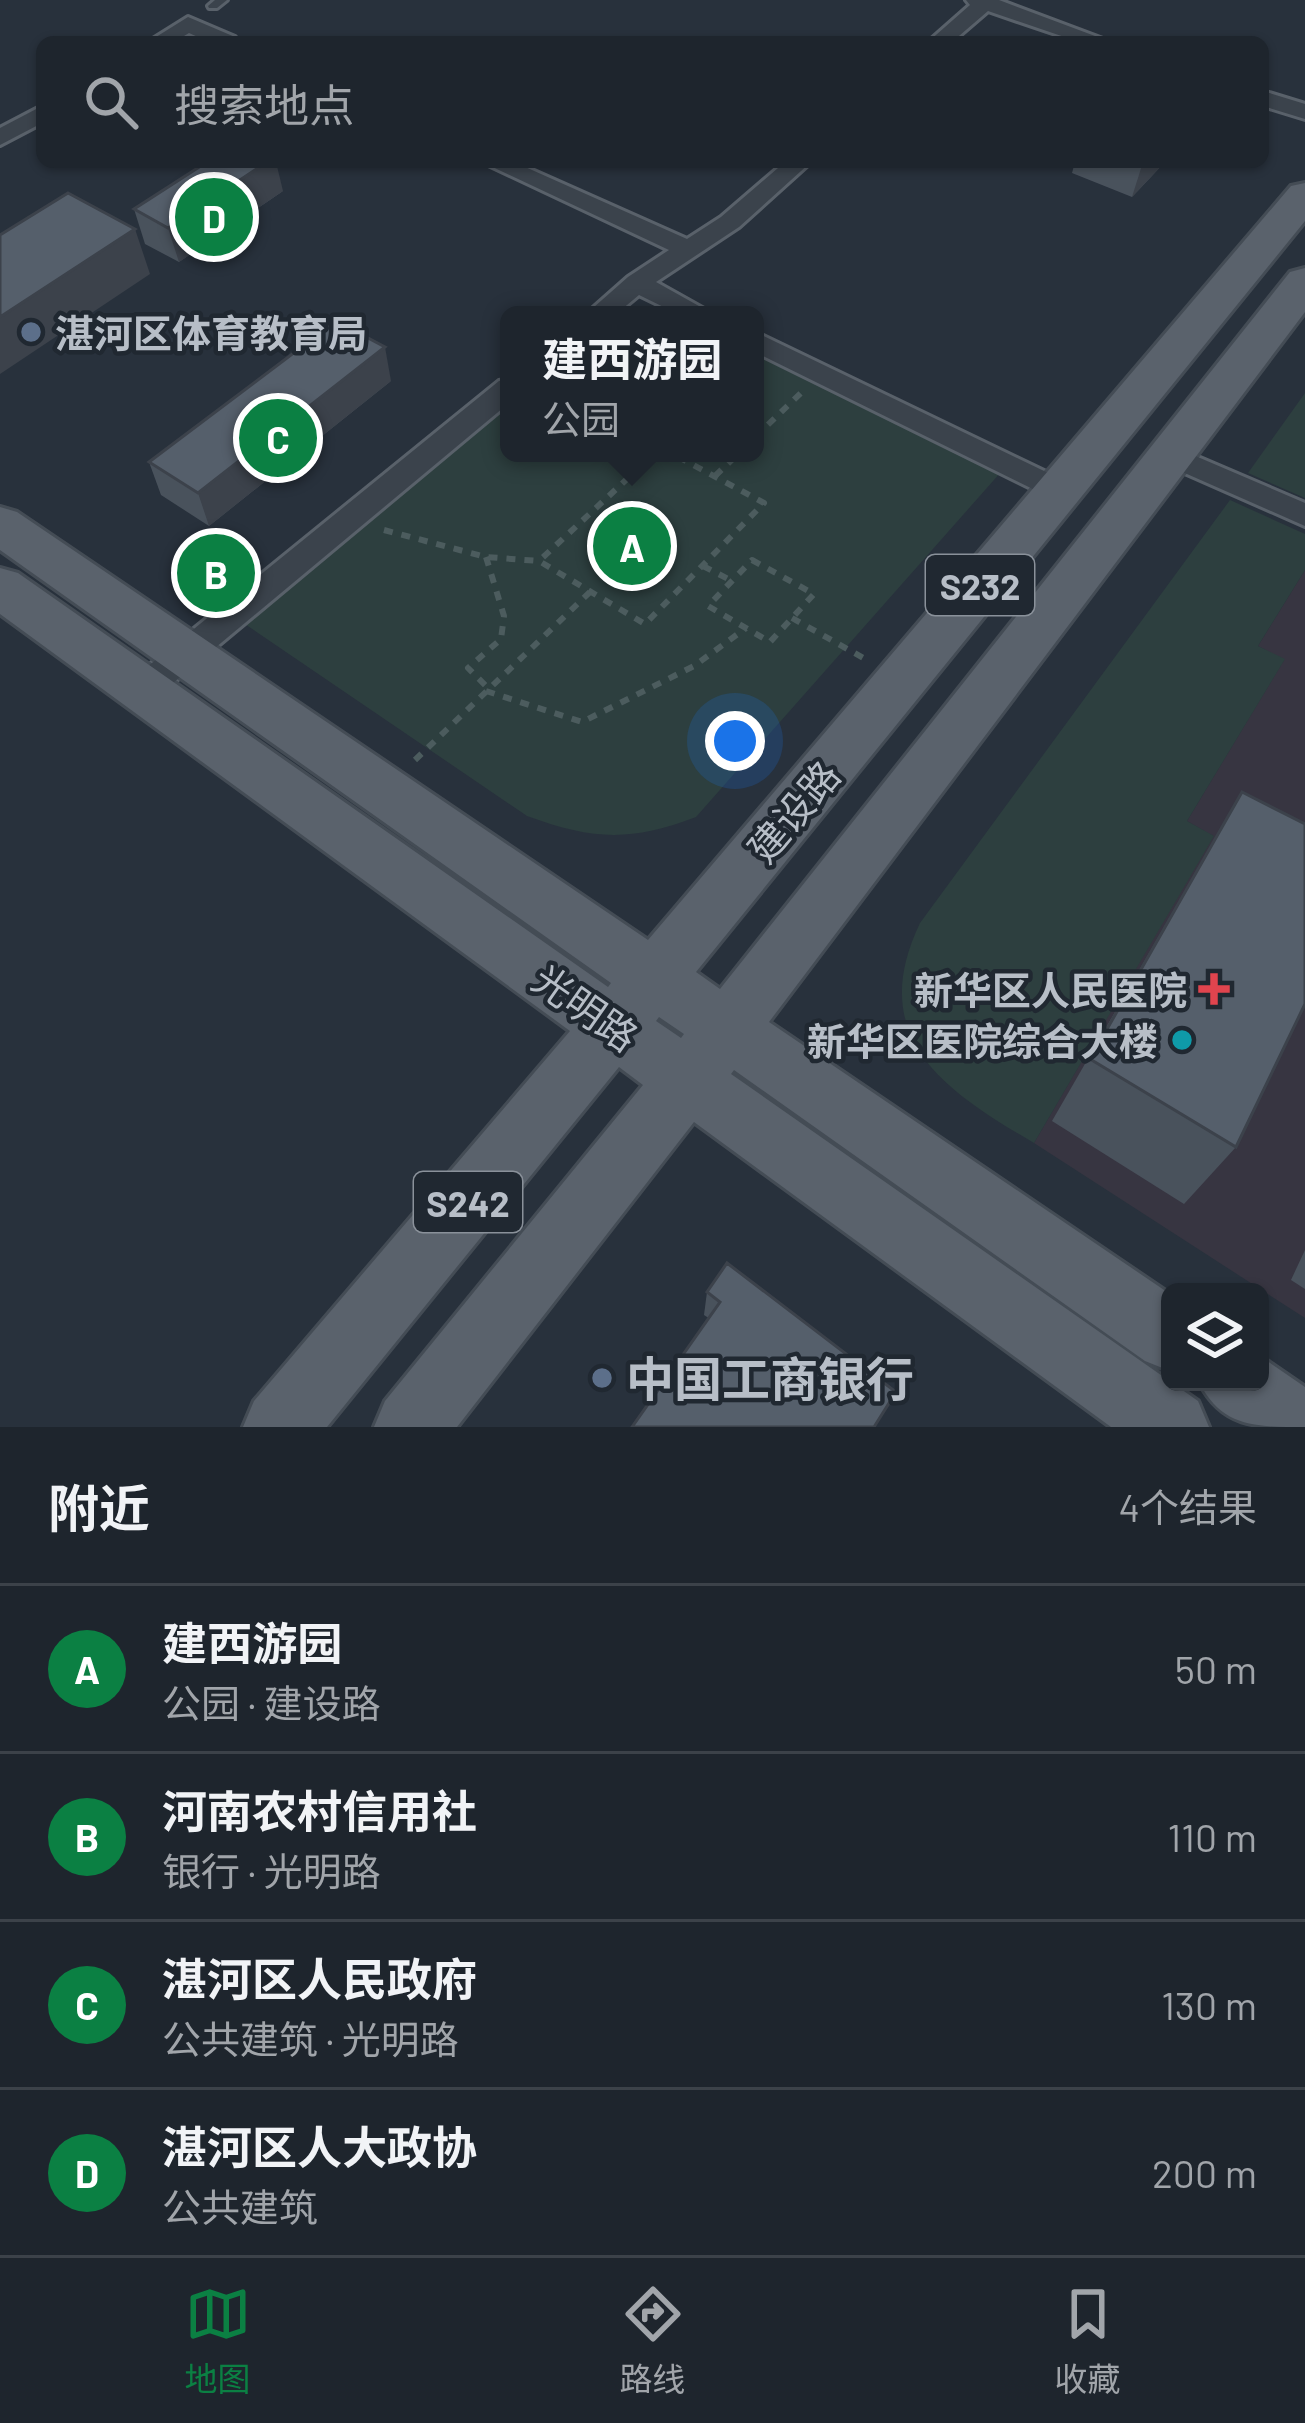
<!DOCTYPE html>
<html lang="zh">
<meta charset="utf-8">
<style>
body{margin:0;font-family:Barlow,"Noto Sans SC",sans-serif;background:#2b3139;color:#f1f3f6}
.controls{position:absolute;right:36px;bottom:36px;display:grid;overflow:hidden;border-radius:18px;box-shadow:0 3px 9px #0004}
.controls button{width:108px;height:108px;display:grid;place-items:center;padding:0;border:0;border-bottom:3px solid #3c4249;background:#1e252d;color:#f1f3f6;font:60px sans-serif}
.you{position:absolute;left:735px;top:741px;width:42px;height:42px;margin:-30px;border:9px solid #fff;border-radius:50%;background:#1a73e8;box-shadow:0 0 0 18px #1a73e833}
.badge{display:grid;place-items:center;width:78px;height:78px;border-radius:50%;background:#0b8043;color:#fff;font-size:39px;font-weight:700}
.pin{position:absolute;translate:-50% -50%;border:6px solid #fff;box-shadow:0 3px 12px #0006}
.popup{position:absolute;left:500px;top:306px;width:264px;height:156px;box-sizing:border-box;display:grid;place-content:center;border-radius:18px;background:#1e252d;filter:drop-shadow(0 3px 9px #0005);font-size:39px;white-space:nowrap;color:#a1a5aa}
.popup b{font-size:45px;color:#f1f3f6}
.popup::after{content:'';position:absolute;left:50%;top:100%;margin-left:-24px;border:24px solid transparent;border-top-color:#1e252d}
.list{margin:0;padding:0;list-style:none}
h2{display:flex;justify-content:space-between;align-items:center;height:156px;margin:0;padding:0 48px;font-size:51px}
h2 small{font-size:39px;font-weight:400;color:#a1a5aa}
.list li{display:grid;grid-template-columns:78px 1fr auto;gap:36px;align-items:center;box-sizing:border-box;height:168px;padding:0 48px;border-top:3px solid #3c4249}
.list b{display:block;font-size:45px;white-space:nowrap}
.list p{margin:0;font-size:39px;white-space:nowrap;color:#a1a5aa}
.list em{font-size:39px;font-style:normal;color:#a1a5aa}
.icon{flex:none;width:66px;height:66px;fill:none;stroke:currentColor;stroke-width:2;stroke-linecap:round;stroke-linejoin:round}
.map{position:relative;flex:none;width:1305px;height:1427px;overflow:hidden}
.search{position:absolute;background:#1e252d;box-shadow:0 3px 9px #0004;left:36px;right:36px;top:36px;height:132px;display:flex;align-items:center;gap:30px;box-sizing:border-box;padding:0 42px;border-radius:18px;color:#a1a5aa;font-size:45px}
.sheet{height:828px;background:#1e252d}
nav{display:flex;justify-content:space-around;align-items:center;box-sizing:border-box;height:168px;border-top:3px solid #3c4249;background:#1e252d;font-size:33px;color:#a1a5aa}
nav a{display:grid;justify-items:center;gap:6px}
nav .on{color:#0b8043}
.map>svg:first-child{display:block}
</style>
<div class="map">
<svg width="1305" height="1427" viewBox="0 0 1305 1427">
<rect width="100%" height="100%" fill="#28313c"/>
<path fill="#373541" d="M 1305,570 L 1305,1318 L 1034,1143 L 1213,836 L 1187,821 L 1284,660 L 1258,646 Z"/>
<g fill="#2d3f3f">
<path d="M 755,350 L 1001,472 L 696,817 C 630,842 593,840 527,816 L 239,620 L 509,397 L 509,453 L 755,453 Z"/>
<path d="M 1305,393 L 1305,498 L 1248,473 Z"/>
<path d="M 1230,500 L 1305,534 L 1305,570 L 1258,646 L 1285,659 L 1187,821 L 1214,836 L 1034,1143 C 945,1091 865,1038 920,923 Z"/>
</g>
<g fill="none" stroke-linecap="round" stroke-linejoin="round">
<g stroke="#59616a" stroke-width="6">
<path id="service" d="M 215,0 L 227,0 L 217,8 L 209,8 L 208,6 Z"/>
</g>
<g stroke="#59616a" stroke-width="6">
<g id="minor">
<path d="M 966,0 L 999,0 L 1111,42 L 1079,42 L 988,11 L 952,42 L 928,42 L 970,5 Z"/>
<path d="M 188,17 L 235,37 L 238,42 L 209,42 L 189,33 L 174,42 L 148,42 Z"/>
<path d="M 1263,91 L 1305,104 L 1305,119 L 1263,106 Z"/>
<path d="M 42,106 L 42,123 L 0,145 L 0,128 Z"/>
<path d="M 482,162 L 514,162 L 687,239 L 721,217 L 785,162 L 811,162 L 739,227 L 656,282 L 715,315 L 680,315 L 639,295 L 615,315 L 585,315 L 628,277 L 669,250 Z"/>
<path d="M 755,332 L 1069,483 L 1074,490 L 1069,497 L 1049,497 L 755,352 Z"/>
<path d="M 509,379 L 509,403 L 155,698 L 143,702 L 131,698 L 127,689 L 131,680 L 499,381 Z"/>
<path d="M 1172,446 L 1305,503 L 1305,526 L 1162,463 L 1158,456 Z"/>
</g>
</g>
<g stroke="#444c55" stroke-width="6">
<g id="primary">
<path d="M 1305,183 L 1305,221 L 696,972 L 720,989 L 1290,272 L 1305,268 L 1305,312 L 769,1022 L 1170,1294 L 1170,1371 L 1145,1361 L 734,1070 L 731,1074 L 1198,1401 L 1209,1427 L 1111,1427 L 694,1122 L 457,1427 L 374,1427 L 385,1401 L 643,1085 L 619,1067 L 327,1427 L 243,1427 L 254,1401 L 570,1031 L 0,614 L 0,568 L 18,573 L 608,987 L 611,983 L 0,550 L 0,507 L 17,512 L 648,940 L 1291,186 ZM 659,1017 L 684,1034 L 681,1038 L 656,1021 Z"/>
<path d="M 1260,1356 L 1305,1387 L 1305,1427 C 1254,1427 1222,1427 1199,1382 L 1260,1382 Z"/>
</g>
</g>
<g stroke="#4c5c5e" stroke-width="6" stroke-dasharray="9 9" stroke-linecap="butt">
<path d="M 755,437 L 801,393"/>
<path d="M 655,453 L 539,561 L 645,624 L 764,503 L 671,453"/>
<path d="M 715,476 L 739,453"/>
<path d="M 384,530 L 486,557 L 539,561"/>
<path d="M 486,557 L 504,616 L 501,639 L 468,668 L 489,689"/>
<path d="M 752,560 L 814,594 L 770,642 L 708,606 Z"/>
<path d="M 703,566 L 732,581"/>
<path d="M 792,618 L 867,660"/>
<path d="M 486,691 L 582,722 L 694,666 L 746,628"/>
<path d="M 415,760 L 590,592"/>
</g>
<use href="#service" fill="#3b434c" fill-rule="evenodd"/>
<use href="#minor" fill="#3b434c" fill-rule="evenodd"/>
<use href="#primary" fill="#5a626c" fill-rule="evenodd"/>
</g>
<g fill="#49525c">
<path d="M 1075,162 L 1165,162 L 1132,197 L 1072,173 Z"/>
<path d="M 283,191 L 179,262 L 145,244 L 134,209 Z"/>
<path d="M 391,381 L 209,526 L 161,495 L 149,462 Z"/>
<path d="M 1242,792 L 1236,1147 L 1184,1204 L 1052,1121 Z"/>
<path d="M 1305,1250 L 1305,1289 L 1291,1280 Z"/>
<path d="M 707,1292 L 874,1427 L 704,1315 Z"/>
</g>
<g fill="#3c424b">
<path d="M 267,162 L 276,162 L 283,191 L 179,262 L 168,228 Z"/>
<path d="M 1143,162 L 1165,162 L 1132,197 Z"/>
<path d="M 135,229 L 150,274 L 0,374 L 0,317 Z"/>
<path d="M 385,347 L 391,381 L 209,526 L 198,493 Z"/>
</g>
<g fill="#555f6b" stroke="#3c424b" stroke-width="3">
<path d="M 207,162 L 267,162 L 168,228 L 134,209 Z"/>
<path d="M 68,193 L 135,229 L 0,317 L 0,235 Z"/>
<path d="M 336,321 L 385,347 L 198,493 L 149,462 Z"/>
<path d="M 1242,792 L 1305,824 L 1305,1004 L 1236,1147 L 1090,1059 Z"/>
<path d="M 727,1263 L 896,1392 L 874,1427 L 632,1427 L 720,1302 L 707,1292 Z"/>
</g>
<g fill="#5c6f8a" stroke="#202831" stroke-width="4.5">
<circle cx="31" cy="332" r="12"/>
<circle cx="602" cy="1378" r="12"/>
</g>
<path fill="#e0444e" stroke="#202831" stroke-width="4.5" d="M1208 971h12v12h12v12h-12v12h-12v-12h-12v-12h12z"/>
<circle fill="#0f9aa8" stroke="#202831" stroke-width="4.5" cx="1182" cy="1040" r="12"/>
<g text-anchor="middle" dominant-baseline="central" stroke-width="9" stroke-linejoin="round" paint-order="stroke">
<g fill="#202831" stroke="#8a919a" stroke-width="3">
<rect x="926" y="555" width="108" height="60" rx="9"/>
<rect x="414" y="1172" width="108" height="60" rx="9"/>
</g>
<g font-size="36" font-weight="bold" fill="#b7bec7">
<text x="980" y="585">S232</text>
<text x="468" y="1202">S242</text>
</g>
<g font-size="39" font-weight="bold" fill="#b7bec7" stroke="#202831" text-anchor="end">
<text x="55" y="332" text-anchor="start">湛河区体育教育局</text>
<text x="1187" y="989">新华区人民医院</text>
<text x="1158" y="1040">新华区医院综合大楼</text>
</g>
<g font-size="39" fill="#b7bec7" stroke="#202831">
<text transform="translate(793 811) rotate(-50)">建设路</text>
<text transform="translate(586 1007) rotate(35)">光明路</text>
</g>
<g font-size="48" font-weight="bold" fill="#b7bec7" stroke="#202831" text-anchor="start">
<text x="626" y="1378">中国工商银行</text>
</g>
</g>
</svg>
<div class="controls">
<button><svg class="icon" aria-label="layers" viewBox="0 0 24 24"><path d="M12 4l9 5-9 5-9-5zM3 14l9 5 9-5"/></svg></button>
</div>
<div class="you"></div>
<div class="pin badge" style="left:632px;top:546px">A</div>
<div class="popup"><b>建西游园</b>公园</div>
<div class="pin badge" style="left:216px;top:573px">B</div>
<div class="pin badge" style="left:278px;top:438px">C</div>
<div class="pin badge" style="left:214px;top:217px">D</div>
<div class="search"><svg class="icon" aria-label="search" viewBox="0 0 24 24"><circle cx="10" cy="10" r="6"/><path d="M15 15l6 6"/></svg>搜索地点</div>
</div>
<section class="sheet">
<h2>附近<small>4个结果</small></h2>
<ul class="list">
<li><span class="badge">A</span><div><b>建西游园</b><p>公园 · 建设路</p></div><em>50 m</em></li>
<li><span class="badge">B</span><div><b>河南农村信用社</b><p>银行 · 光明路</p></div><em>110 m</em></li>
<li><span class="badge">C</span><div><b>湛河区人民政府</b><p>公共建筑 · 光明路</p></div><em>130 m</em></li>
<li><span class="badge">D</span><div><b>湛河区人大政协</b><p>公共建筑</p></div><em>200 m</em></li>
</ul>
</section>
<nav>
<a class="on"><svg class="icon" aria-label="map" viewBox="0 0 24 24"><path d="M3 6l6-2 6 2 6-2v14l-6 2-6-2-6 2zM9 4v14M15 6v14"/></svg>地图</a>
<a><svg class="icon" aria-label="directions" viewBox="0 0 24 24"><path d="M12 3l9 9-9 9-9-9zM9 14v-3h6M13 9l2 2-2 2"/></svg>路线</a>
<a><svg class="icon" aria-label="saved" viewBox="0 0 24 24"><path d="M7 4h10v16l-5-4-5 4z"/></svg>收藏</a>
</nav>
